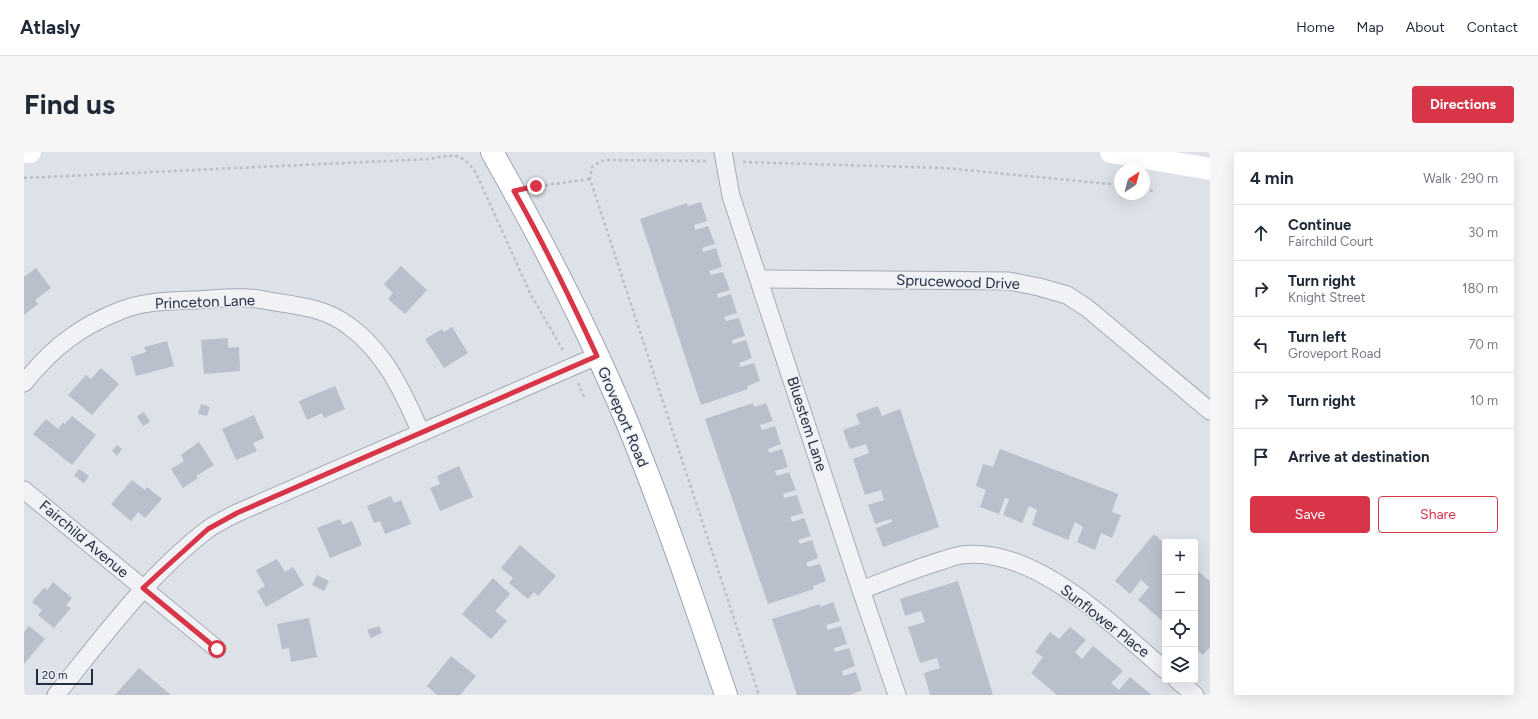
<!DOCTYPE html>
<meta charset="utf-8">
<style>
body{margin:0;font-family:Figtree,sans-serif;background:#f6f6f7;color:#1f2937}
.controls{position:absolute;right:12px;bottom:12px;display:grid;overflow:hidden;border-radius:4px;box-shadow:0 4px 16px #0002}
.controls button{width:36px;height:36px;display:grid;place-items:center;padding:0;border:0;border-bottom:1px solid #e0e1e3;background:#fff;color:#1f2937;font:20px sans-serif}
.compass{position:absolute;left:1090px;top:12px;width:36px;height:36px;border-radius:50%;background:#fff;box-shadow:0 4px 16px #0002;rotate:36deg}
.scale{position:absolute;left:12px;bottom:10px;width:57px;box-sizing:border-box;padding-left:4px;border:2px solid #252e40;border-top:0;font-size:11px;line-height:14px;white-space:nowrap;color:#252e40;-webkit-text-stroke:3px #ecf0f6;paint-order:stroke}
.stop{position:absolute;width:12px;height:12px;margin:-9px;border:3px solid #d93548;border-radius:50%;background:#fff}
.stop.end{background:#d93548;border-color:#fff;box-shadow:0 1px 4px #0008}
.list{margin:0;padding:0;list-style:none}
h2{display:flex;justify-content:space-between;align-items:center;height:52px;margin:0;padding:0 16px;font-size:17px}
h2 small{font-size:13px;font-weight:400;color:#747a83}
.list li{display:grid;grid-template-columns:26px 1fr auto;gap:12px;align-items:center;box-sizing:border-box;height:56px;padding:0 16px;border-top:1px solid #e0e1e3}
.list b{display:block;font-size:15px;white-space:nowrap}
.list p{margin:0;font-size:13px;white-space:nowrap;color:#747a83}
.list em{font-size:13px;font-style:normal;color:#747a83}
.actions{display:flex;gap:8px;padding:12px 16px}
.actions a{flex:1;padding:9px 0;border:1px solid #d93548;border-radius:4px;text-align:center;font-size:14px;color:#d93548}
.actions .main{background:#d93548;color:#fff}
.icon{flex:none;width:22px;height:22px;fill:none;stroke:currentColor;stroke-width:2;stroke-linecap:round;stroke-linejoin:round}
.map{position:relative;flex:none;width:1186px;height:543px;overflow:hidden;border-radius:4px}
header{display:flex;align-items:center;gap:24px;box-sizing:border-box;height:56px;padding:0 20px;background:#fff;border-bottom:1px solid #e0e1e3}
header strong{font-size:19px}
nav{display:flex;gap:22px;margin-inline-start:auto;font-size:14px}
.intro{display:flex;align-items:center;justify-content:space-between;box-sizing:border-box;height:96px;padding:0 24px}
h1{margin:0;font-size:28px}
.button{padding:10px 18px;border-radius:4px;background:#d93548;color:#fff;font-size:14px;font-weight:700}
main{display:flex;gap:24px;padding:0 24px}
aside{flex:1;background:#fff;border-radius:4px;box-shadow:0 4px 16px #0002}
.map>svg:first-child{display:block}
</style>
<header>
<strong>Atlasly</strong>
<nav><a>Home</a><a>Map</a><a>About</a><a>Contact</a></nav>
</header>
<div class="intro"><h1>Find us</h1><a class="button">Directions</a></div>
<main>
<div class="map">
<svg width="1186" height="543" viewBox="0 0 1186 543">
<rect width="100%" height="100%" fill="#dde1e8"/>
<g fill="#b9bfcb">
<path d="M 677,50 L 683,69 L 670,73 L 671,78 L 684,74 L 691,92 L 678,96 L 679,100 L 692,96 L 698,115 L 685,119 L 687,123 L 699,120 L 706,138 L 693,142 L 694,146 L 707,142 L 713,161 L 700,165 L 702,169 L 715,166 L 721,184 L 708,188 L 709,192 L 722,188 L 728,206 L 715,211 L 717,215 L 730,211 L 736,229 L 723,234 L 724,237 L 677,253 L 616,67 L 663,51 L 664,54 Z"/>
<path d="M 377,114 L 403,138 L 381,162 L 364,147 L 369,141 L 360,132 Z"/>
<path d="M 12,116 L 27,136 L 11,148 L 14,152 L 0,163 L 0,125 Z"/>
<path d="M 428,175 L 444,201 L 420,216 L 401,187 L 418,177 L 420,180 Z"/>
<path d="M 204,186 L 204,196 L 215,195 L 216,219 L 180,222 L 177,188 Z"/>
<path d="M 143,189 L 150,214 L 112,224 L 107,205 L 122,200 L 120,195 Z"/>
<path d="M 77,216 L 95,232 L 68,263 L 44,243 L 62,223 L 67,227 Z"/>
<path d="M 311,234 L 321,257 L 300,266 L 298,261 L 283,268 L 275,249 Z"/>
<path d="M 729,251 L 730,255 L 742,251 L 749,269 L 736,273 L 738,278 L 751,274 L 757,292 L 744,297 L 745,301 L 758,297 L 764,315 L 751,319 L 753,324 L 765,320 L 772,338 L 759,342 L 760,346 L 773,343 L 779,361 L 766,365 L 768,370 L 780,366 L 787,384 L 774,388 L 776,392 L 788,388 L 794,406 L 782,411 L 784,415 L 796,412 L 802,429 L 789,434 L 790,437 L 744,452 L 681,267 Z"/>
<path d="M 177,252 L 186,255 L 183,264 L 174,262 Z"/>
<path d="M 854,254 L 858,264 L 876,257 L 915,375 L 859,395 L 852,376 L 868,370 L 867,367 L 851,372 L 844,353 L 860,348 L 857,338 L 841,343 L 829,307 L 845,301 L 842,292 L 826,297 L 819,278 L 836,272 L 832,262 Z"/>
<path d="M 120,260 L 126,270 L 119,274 L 113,264 Z"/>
<path d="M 230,263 L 240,286 L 229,291 L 233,299 L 212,308 L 198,277 Z"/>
<path d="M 48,264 L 72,283 L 48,313 L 9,282 L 22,267 L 34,277 L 39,270 L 41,272 Z"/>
<path d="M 175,290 L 190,313 L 172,324 L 174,326 L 159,336 L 147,317 L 160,309 L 157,303 Z"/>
<path d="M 93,293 L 98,297 L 93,304 L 88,299 Z"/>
<path d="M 976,297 L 1094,342 L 1088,360 L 1097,363 L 1088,386 L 1077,381 L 1071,398 L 1053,390 L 1059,375 L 1051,370 L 1044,388 L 1008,373 L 1013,358 L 1005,354 L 998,371 L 979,363 L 985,347 L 981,346 L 975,362 L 956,355 L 962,338 L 952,334 L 959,312 L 969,315 Z"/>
<path d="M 435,314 L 449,345 L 416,359 L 406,336 L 416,332 L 413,324 Z"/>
<path d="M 55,317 L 65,324 L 60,331 L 50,324 Z"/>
<path d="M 108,328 L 121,338 L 123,335 L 138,347 L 121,366 L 114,360 L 107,369 L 87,352 Z"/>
<path d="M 367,344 L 370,351 L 377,348 L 387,372 L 361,382 L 356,369 L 350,371 L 343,354 Z"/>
<path d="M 316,367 L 318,373 L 328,369 L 338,393 L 306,406 L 293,376 Z"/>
<path d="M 1130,382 L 1141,392 L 1141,471 L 1114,448 L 1125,435 L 1117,428 L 1106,442 L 1091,429 Z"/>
<path d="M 496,393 L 532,424 L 514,444 L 510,440 L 504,447 L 485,431 L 489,426 L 477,416 Z"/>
<path d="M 253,407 L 261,420 L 269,415 L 280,433 L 242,455 L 233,439 L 241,434 L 232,418 Z"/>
<path d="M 1171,417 L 1186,429 L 1186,495 L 1179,503 L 1171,496 Z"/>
<path d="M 293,423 L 305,429 L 300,439 L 288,433 Z"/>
<path d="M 469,426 L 486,442 L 471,459 L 483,469 L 467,487 L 438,462 Z"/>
<path d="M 934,429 L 969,543 L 906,543 L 900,521 L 916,516 L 913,506 L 896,511 L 884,475 L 901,470 L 897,459 L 881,464 L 876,447 Z"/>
<path d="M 29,430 L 48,446 L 42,453 L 47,456 L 30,476 L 14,463 L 18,458 L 8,450 L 20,436 L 23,438 Z"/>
<path d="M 809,450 L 816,469 L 802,473 L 804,478 L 817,474 L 823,492 L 810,496 L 811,500 L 825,496 L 831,514 L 818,519 L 819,524 L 832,520 L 838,538 L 826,543 L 773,543 L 748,467 L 796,452 L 796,455 Z"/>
<path d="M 285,466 L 293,505 L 267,510 L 265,496 L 258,497 L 253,472 Z"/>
<path d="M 5,474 L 21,487 L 0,512 L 0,480 Z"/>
<path d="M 355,474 L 358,481 L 347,486 L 343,478 Z"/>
<path d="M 1046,475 L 1062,488 L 1051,500 L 1058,507 L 1069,494 L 1099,519 L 1087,531 L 1095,538 L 1106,525 L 1128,543 L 1033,543 L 1007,521 L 1019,505 L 1011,500 L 1026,480 L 1035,487 Z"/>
<path d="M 427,504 L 452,524 L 436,543 L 413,543 L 403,534 Z"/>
<path d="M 115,516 L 147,543 L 91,543 Z"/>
</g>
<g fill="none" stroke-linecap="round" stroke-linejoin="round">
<g stroke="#a6abb6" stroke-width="19">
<g id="street">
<path d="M 699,0 L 707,44 L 837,438 L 873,543"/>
<path d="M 735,127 L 985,129 L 1015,135 L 1043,143 L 1063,156 L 1186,259"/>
<path d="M 0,231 C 28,196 56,174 98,158 C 121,149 146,149 170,148 C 188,147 207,145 225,146 C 233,146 243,149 251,150 C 278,154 303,157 325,174 C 361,200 380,242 397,281"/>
<path d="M 0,338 L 193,497"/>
<path d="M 837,438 C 864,428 892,416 920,408 C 925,406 932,404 937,403 C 1011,393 1089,474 1141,518"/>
<path d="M 1153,528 L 1171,543"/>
<path d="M 32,543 C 79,485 124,423 184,377 C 193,371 203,366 213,361 L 573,204"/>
</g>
</g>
<g stroke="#9ba4b5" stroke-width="24">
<path id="primary" d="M 468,0 C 518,88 564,177 603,270 C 640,360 671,452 702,543"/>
</g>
<g stroke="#bbbfc7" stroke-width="2.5" stroke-dasharray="3 3" stroke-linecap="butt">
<path d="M 682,9 L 585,8 L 577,9 L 568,15 L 566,27 L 735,543"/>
<path d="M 719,10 L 921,16 L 1096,33"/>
<path d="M 0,26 L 406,7 C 428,2 438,0 452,21 L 507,143 L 540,200"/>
<path d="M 509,35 L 566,27"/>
<path d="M 1120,37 L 1129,39"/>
<path d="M 554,231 L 560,245"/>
</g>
<use href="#street" stroke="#f0f2f6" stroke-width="17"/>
<g stroke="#fff" stroke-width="22">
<path d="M 0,0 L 6,0"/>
<path d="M 1087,0 L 1186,17"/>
</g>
<use href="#primary" stroke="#fff" stroke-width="22"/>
</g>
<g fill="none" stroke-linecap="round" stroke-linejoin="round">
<path stroke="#d93548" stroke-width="5" d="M 193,497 L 119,436 L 143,414 L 184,377 L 213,361 L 573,204 C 547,148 521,93 490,39 L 512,34"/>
</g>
<g text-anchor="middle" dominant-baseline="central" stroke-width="3" stroke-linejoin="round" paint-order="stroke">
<g font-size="15" fill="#252e40" stroke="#ecf0f6">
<text transform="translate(934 130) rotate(2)">Sprucewood Drive</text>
<text transform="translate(181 150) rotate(-2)">Princeton Lane</text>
<text transform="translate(599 265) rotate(67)">Groveport Road</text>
<text transform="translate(783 272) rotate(72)">Bluestem Lane</text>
<text transform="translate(60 387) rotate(40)">Fairchild Avenue</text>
<text transform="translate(1081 469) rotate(38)">Sunflower Place</text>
</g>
</g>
</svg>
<div class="controls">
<button>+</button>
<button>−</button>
<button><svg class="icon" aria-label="locate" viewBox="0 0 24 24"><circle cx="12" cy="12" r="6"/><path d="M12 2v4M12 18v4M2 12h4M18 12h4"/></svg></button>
<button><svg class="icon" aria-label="layers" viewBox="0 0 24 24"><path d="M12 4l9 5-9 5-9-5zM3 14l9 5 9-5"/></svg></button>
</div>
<svg class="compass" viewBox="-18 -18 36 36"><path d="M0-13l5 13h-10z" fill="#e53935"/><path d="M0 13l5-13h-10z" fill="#747a83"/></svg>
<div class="scale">20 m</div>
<div class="stop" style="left:193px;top:497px"></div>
<div class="stop end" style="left:512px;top:34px"></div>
</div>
<aside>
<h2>4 min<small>Walk · 290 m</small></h2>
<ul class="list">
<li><svg class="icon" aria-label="ahead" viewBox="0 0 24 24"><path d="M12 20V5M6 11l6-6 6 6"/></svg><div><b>Continue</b><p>Fairchild Court</p></div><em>30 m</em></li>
<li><svg class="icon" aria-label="right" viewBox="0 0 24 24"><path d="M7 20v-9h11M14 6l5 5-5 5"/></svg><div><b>Turn right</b><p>Knight Street</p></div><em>180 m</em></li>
<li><svg class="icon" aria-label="left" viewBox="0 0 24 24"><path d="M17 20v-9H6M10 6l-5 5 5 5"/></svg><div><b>Turn left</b><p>Groveport Road</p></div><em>70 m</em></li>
<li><svg class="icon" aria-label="right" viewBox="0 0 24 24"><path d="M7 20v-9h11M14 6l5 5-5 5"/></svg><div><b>Turn right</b></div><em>10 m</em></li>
<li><svg class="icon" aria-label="arrive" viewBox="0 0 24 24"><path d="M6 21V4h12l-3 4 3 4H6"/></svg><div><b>Arrive at destination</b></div></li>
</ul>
<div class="actions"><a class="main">Save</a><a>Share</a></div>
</aside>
</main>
